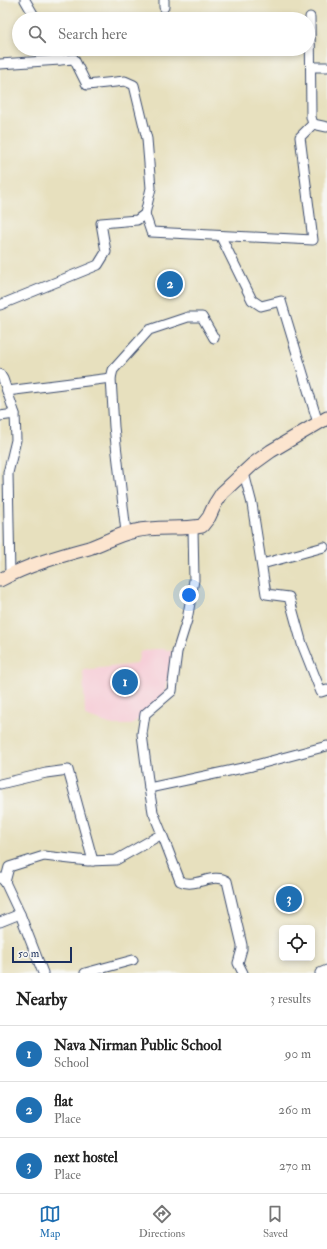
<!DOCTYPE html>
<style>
body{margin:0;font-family:"IM FELL Double Pica",serif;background:#f2f2f2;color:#222}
.controls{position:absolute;right:12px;bottom:12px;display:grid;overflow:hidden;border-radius:6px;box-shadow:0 2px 6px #0003}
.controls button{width:36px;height:36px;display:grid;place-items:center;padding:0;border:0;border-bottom:1px solid #e0e0e0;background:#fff;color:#222;font:20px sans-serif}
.scale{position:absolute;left:12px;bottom:10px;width:60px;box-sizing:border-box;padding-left:4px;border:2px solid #1b2f5e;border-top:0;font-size:11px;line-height:14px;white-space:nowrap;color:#1b2f5e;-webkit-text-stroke:3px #f6f6f2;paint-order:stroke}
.you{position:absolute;left:189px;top:595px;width:14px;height:14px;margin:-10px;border:3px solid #fff;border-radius:50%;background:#1a73e8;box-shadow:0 0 0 6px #1a73e833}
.badge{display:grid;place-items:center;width:26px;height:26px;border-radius:50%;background:#1f6fb2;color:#fff;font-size:13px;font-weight:700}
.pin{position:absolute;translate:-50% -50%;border:2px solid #fff;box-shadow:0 1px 4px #0006}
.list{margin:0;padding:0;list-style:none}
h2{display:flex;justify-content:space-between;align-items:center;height:52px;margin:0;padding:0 16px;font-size:17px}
h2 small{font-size:13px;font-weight:400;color:#767676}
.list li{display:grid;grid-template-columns:26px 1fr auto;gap:12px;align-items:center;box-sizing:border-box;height:56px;padding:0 16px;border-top:1px solid #e0e0e0}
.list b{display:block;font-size:15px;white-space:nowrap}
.list p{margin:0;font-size:13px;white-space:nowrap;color:#767676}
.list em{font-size:13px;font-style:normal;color:#767676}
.icon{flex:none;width:22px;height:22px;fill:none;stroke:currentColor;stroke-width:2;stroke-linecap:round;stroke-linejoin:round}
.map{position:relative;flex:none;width:327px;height:973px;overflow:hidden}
.search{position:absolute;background:#fff;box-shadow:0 2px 6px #0003;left:12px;right:12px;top:12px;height:44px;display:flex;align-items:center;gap:10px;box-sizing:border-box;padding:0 14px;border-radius:22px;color:#767676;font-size:15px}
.sheet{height:220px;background:#fff}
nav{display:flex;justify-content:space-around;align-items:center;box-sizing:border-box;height:56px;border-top:1px solid #e0e0e0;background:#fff;font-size:11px;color:#767676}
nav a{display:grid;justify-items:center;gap:2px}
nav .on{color:#1f6fb2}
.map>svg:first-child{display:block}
</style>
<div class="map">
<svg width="327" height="973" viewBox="0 0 327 973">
<rect width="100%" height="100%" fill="#f6f6f2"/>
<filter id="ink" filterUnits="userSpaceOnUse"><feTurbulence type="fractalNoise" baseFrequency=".025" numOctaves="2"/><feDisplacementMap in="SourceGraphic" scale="8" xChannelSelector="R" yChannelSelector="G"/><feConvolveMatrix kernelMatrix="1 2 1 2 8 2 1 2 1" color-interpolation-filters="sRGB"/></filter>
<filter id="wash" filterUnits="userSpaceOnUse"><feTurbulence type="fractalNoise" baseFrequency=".012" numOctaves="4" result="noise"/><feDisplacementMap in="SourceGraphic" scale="16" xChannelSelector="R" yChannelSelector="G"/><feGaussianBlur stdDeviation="0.9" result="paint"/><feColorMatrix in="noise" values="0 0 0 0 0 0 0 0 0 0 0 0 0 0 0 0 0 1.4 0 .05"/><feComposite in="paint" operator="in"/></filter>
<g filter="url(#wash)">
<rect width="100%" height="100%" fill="#e7e0be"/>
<path fill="#f6cfd8" d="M 153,649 L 164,649 L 172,651 L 165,693 L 132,725 L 112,725 L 85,716 L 83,670 L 137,664 L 140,652 Z"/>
</g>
<g filter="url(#ink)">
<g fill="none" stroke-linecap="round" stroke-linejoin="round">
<g stroke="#3a4a6c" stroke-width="11">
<g id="street">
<path d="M 25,0 L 36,19"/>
<path d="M 164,0 L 164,7"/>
<path d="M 310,17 L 311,117 L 313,124"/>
<path d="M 54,49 L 60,60 L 74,59 L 87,85 L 125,81 L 134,85 L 147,139 L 151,188 L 145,214"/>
<path d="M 0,64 L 60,60"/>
<path d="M 311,67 L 327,67"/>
<path d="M 313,124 L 327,127"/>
<path d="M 221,237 L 252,300 L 261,306 L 281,301 L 318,423"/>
<path d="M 0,305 L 98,265 L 106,252 L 101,223 L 137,220 L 145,214 L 151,232 L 313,240 L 300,137 L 313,124"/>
<path d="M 0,374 L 3,379 L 15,414 L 16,440 L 8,473 L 10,575"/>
<path d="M 7,391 L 111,378"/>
<path d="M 0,416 L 15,414"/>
<path d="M 244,473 L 252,504 L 266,594 L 289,597 L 302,644 L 321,692 L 327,690"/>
<path d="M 126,532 L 114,427 L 111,378 L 113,370 L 149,330 L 188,317 L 202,317 L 214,338"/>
<path d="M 262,564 L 324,547"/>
<path d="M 0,784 L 46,773 L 68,770 L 93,861"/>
<path d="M 149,788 L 252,766 L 327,746"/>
<path d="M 162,834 L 180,881 C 195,889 212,872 227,881 L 242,945 L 242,949 L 238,963 L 243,973"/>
<path d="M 1,878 L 5,882 L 20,914 L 43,973"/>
<path d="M 5,882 L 9,867 L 44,856 L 88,861 L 116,860 L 162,834 L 153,812 L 149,788 L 142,734 L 145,714 L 172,691 L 177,652 L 187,620 L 194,580 L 193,528"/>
<path d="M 0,922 L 20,914"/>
<path d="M 85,973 L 133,960"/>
<path d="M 320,973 L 327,970"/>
</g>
</g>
<g stroke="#3a4a6c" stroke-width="15">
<path id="secondary" d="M 0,580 C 28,565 59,556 89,548 C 104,543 118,534 135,531 C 157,526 179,530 202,526 L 209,517 L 215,504 L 222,493 L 253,464 L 271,451 L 327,418"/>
</g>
<use href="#street" stroke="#fff" stroke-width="9"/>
<use href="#secondary" stroke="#fce5cf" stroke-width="13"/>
</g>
</g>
</svg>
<div class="controls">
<button><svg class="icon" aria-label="locate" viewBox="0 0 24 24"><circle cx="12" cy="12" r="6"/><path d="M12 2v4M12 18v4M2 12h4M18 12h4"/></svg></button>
</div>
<div class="scale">50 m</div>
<div class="you"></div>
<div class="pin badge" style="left:125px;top:682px">1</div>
<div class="pin badge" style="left:170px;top:284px">2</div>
<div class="pin badge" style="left:289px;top:899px">3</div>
<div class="search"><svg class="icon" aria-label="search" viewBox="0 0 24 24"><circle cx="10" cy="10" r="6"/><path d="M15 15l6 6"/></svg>Search here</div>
</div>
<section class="sheet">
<h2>Nearby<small>3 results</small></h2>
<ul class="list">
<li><span class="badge">1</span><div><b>Nava Nirman Public School</b><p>School</p></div><em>90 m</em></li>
<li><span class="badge">2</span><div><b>flat</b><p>Place</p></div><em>260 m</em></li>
<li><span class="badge">3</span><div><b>next hostel</b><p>Place</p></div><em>270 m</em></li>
</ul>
</section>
<nav>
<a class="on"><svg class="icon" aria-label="map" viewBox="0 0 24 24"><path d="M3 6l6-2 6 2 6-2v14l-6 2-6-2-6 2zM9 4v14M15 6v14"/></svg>Map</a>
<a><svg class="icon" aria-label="directions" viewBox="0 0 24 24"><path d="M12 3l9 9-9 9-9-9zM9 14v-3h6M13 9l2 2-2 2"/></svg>Directions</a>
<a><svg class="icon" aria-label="saved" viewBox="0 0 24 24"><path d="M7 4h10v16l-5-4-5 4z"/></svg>Saved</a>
</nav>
